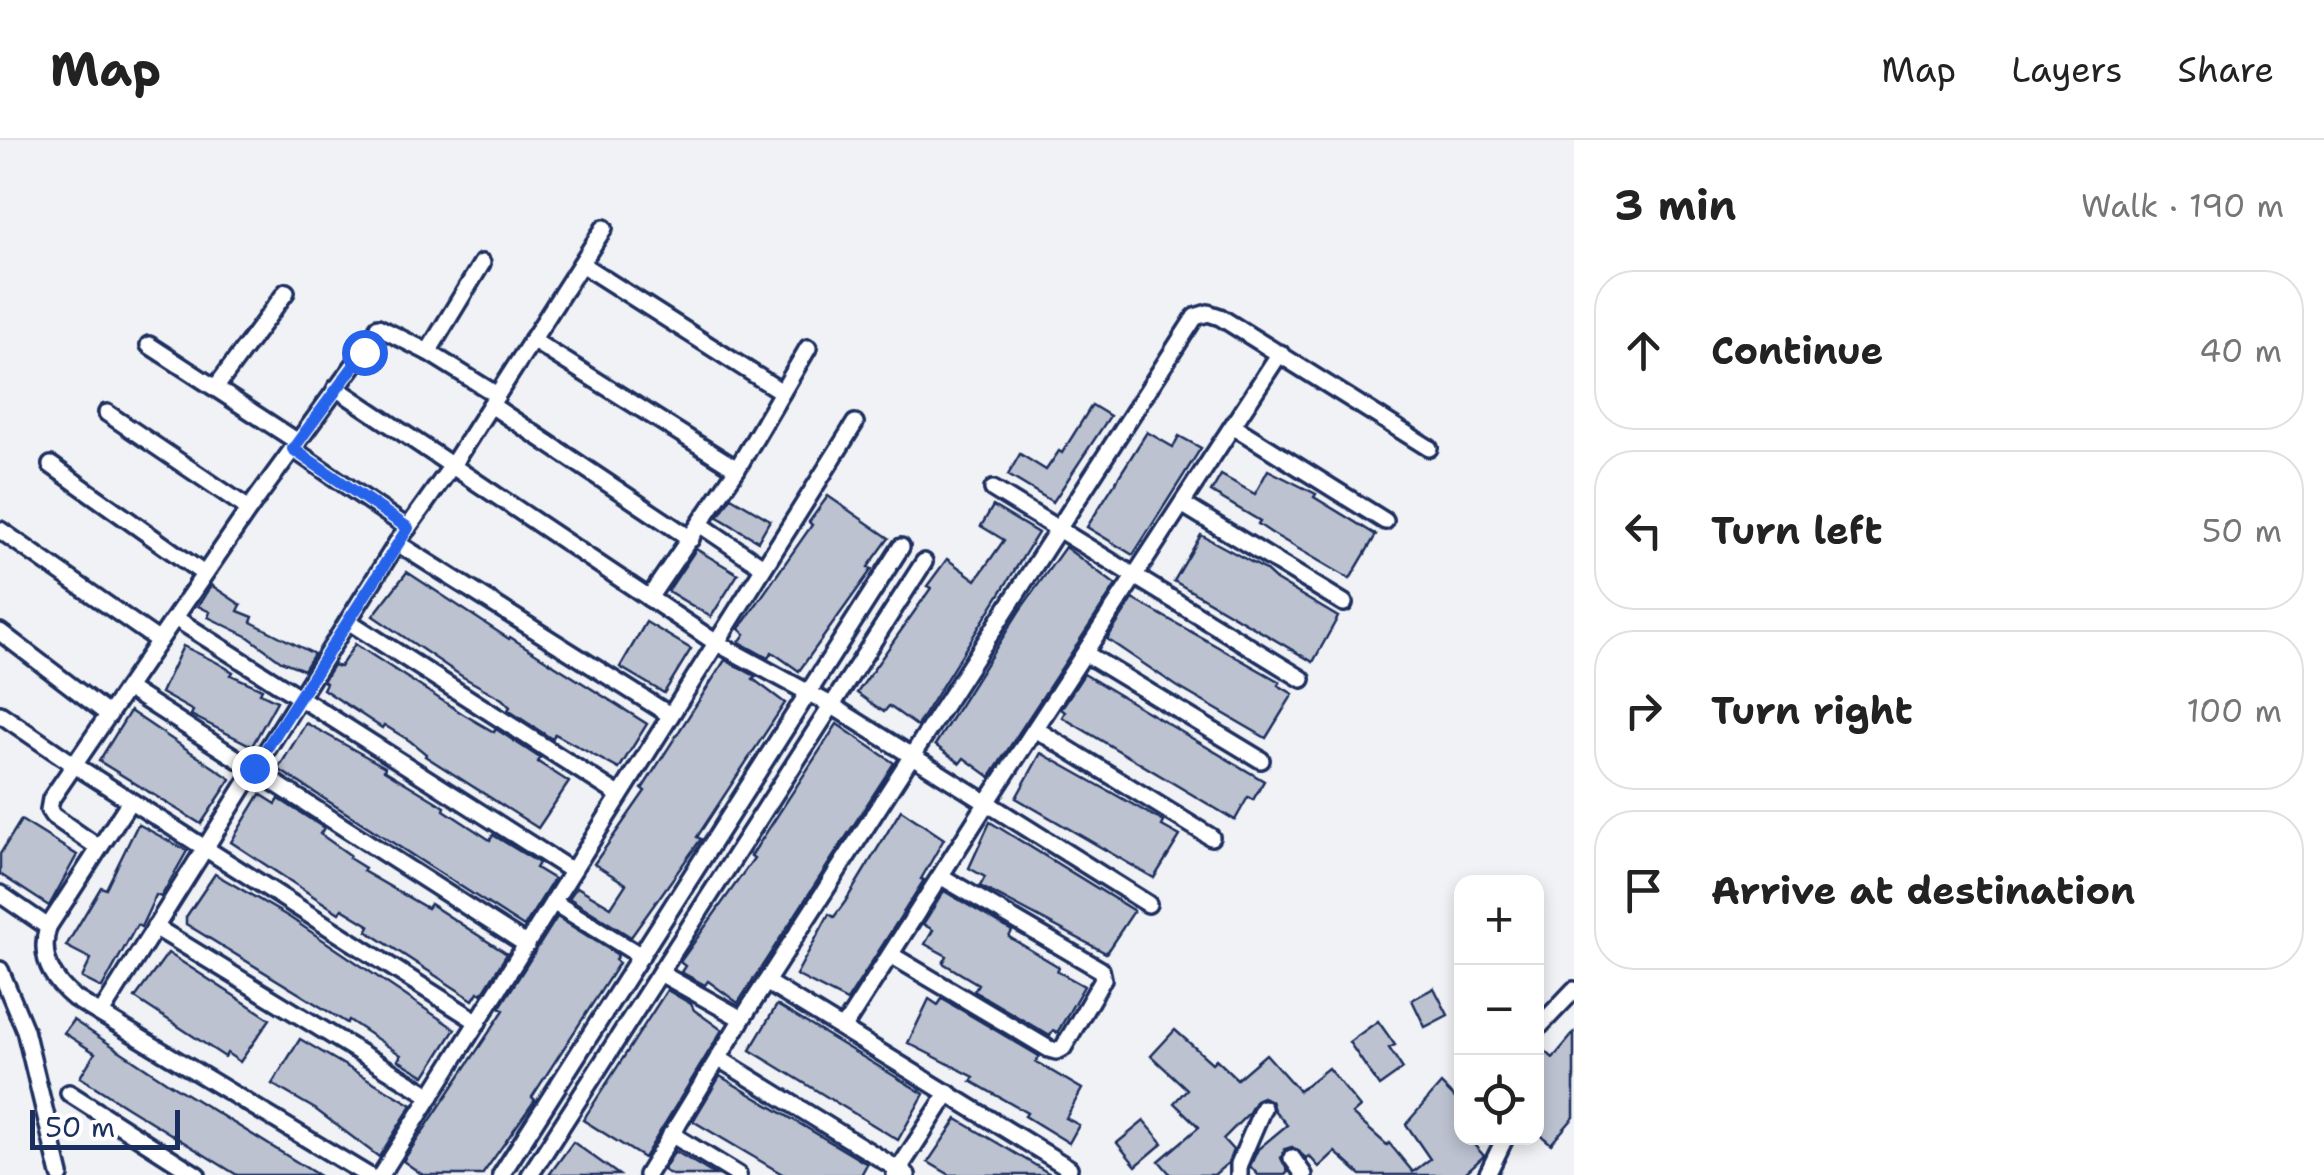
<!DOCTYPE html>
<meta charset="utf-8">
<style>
body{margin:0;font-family:"Shantell Sans",sans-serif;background:#f6f6f6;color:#222}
.controls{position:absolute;right:30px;bottom:30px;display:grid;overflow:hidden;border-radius:20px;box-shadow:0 5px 15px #0003}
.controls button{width:90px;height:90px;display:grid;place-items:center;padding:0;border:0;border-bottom:2px solid #e0e0e0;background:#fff;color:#222;font:50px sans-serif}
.scale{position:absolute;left:30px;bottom:25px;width:150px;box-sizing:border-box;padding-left:10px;border:5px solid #1b2f5e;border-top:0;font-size:28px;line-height:35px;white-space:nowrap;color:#1b2f5e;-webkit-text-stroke:8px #fff;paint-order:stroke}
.stop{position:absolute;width:30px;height:30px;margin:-22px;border:8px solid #2563eb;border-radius:50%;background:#fff}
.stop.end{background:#2563eb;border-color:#fff;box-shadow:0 2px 10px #0008}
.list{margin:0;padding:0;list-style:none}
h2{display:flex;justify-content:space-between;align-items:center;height:130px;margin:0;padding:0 40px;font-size:42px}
h2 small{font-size:32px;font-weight:400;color:#767676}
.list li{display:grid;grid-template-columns:65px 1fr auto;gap:30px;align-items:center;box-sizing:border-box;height:160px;margin:0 20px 20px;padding:0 20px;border:2px solid #e0e0e0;border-radius:40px}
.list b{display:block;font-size:38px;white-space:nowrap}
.list em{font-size:32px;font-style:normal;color:#767676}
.icon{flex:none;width:55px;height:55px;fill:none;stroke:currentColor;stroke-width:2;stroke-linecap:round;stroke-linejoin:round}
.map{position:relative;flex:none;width:1574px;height:1035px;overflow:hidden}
header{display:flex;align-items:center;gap:60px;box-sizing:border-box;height:140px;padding:0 50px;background:#fff;border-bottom:2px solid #e0e0e0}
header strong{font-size:48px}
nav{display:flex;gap:55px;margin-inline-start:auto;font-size:35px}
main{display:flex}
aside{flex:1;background:#fff}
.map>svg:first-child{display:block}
</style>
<header>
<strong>Map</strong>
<nav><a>Map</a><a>Layers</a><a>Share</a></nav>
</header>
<main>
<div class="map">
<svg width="1574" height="1035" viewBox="0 0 1574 1035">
<rect width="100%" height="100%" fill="#f1f2f5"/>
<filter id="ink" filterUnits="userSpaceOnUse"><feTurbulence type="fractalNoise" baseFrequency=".01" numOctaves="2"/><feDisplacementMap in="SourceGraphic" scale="20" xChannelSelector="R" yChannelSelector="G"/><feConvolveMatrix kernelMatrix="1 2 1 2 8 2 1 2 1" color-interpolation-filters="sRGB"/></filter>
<g filter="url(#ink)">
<g fill="#bcc2d0" stroke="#1b2f5e" stroke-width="2.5">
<path d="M 1092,265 L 1110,276 L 1053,362 L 1008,335 L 1020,314 L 1046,330 L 1059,311 L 1062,313 Z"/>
<path d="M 1147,292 L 1173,307 L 1179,296 L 1201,308 L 1133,415 L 1087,387 Z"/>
<path d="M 1268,330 L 1316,354 L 1314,357 L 1376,395 L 1350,439 L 1273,394 L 1258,384 L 1260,381 L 1211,352 L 1221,335 L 1255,354 Z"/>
<path d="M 828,356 L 889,398 L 868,427 L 872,429 L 799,531 L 772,512 L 768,518 L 739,502 L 745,494 L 739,489 L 812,385 L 809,382 Z"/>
<path d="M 731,357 L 770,380 L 758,401 L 718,377 Z"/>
<path d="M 993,366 L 1038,393 L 917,586 L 889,566 L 884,572 L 857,553 L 931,448 L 927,446 L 947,419 L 976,440 L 1004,400 L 981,386 Z"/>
<path d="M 1201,395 L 1264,429 L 1276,440 L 1338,477 L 1313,522 L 1174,441 Z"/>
<path d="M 1065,407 L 1116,445 L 990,637 L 964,618 L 960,623 L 935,605 L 1020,470 Z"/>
<path d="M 696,409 L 738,434 L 711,477 L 668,451 Z"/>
<path d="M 407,432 L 509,499 L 510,497 L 647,584 L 619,629 L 555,594 L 552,599 L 508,570 L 510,567 L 502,559 L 463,537 L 373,476 Z"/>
<path d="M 211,445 L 241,465 L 238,471 L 253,477 L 251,482 L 314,514 L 304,530 L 281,521 L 247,496 L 208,477 L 210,472 L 198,466 Z"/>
<path d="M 1133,459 L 1280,542 L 1278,545 L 1293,554 L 1266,598 L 1178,547 L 1107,499 Z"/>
<path d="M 646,482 L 691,509 L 664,553 L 620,527 Z"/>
<path d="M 355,504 L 463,574 L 494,592 L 496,589 L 540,618 L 538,622 L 569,642 L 538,688 L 425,616 L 426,614 L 410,601 L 384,585 L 382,588 L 323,549 L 326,543 L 323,541 L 333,525 L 340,527 Z"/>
<path d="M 183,506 L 216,522 L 233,532 L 231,535 L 262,549 L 260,553 L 277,561 L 252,606 L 191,575 L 193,571 L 161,553 Z"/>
<path d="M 725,520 L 755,536 L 753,539 L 785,563 L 697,697 L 701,699 L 631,797 L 569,758 L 577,747 L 611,767 L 626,744 L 594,724 L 645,651 L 642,649 Z"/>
<path d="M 1084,534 L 1264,641 L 1253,660 L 1248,657 L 1235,680 L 1062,577 L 1065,572 L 1061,569 Z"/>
<path d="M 130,571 L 231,639 L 201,684 L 99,621 Z"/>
<path d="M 306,583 L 385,627 L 384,630 L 445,667 L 444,670 L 490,700 L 493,695 L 539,723 L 536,728 L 554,739 L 524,787 L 278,629 Z"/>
<path d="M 837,584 L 894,623 L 738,863 L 708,841 L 705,845 L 681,832 L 685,826 L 680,822 L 754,718 L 751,716 Z"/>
<path d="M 1041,613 L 1164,682 L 1162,686 L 1180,696 L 1154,738 L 1016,658 Z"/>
<path d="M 260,654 L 276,664 L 279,659 L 324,688 L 320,694 L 350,715 L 349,718 L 365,728 L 363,731 L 427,768 L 430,764 L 507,814 L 482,854 L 478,852 L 473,860 L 367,791 L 370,786 L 342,769 L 339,773 L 231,702 Z"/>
<path d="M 901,670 L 944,699 L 921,739 L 924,740 L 847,861 L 796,835 L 829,774 L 834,777 L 845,762 Z"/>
<path d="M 21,680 L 77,715 L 49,766 L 0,734 L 0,714 Z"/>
<path d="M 990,682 L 1134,771 L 1106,813 L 980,746 L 985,737 L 969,728 Z"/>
<path d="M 138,684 L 187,711 L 161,757 L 156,755 L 141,787 L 137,785 L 102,848 L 82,838 L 91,819 L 66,806 L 101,747 L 106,749 Z"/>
<path d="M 215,734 L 289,777 L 455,889 L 425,936 L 398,920 L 401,915 L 349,880 L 347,883 L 186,784 L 186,777 Z"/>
<path d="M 944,751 L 1012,791 L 1009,797 L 1059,827 L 1057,831 L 1084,846 L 1057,893 L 1053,891 L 1050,896 L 974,851 L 978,844 L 943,823 L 947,816 L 925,804 L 933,790 L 923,784 Z"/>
<path d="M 557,777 L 618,815 L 615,820 L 619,823 L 532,957 L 535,960 L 482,1035 L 423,1035 L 403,1021 L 504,870 L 500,867 Z"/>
<path d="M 168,813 L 270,879 L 240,922 L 227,913 L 225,917 L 135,858 Z"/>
<path d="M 1434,848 L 1448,875 L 1425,887 L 1412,860 Z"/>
<path d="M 667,850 L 691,864 L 694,870 L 722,890 L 644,1018 L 583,980 Z"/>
<path d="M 929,859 L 938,865 L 942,859 L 963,871 L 1039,916 L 1036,922 L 1082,949 L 1066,978 L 1079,985 L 1069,1003 L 1025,976 L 1027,973 L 971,941 L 974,937 L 908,903 Z"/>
<path d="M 777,865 L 924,954 L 898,1000 L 750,910 Z"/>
<path d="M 73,880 L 167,942 L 318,1035 L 237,1035 L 127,967 L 80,937 L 95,913 L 64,893 Z"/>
<path d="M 1378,881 L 1395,905 L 1389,908 L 1403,929 L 1379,946 L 1349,902 Z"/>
<path d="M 1175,890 L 1212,923 L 1216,919 L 1237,939 L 1266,914 L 1299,951 L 1328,928 L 1360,967 L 1352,974 L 1387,1005 L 1389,1003 L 1413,1032 L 1430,1019 L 1406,984 L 1441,944 L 1462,965 L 1462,998 L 1468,998 L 1484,1016 L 1463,1035 L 1361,1035 L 1335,1012 L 1319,1027 L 1309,1016 L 1306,1018 L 1292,1007 L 1285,1009 L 1281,1018 L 1288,1032 L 1285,1035 L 1258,1035 L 1250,1026 L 1258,1009 L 1287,985 L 1274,970 L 1271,961 L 1263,957 L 1256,960 L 1248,974 L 1223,999 L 1233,1010 L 1228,1023 L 1214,1035 L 1171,1035 L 1159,1021 L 1199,987 L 1174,963 L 1187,949 L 1151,916 Z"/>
<path d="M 1574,893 L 1574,977 L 1551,1004 L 1536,991 L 1536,903 L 1553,918 Z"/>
<path d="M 300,899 L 412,965 L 379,1017 L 315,969 L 272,944 Z"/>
<path d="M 720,936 L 867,1024 L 861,1035 L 784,1035 L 693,981 Z"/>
<path d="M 957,979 L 1006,1008 L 1052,1035 L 950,1035 L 928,1022 Z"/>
<path d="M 1144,981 L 1163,1003 L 1136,1026 L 1117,1003 Z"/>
<path d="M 573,1002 L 619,1035 L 549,1035 Z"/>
<path d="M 675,1011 L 715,1035 L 672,1035 L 663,1030 Z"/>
</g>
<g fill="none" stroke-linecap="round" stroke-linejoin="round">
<g stroke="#1b2f5e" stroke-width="22">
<g id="street">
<path d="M 581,124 L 782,252"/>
<path d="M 378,187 L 428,212 L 497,255"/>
<path d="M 532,200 L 737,329"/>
<path d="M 149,205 L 298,302"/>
<path d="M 428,212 L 482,123"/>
<path d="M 216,247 L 286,152"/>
<path d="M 336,248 L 715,502 L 831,565 L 1148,764"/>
<path d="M 491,265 L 691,399"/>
<path d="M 107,273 L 249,369"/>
<path d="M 1233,286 L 1385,381"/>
<path d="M 293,309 L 408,388"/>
<path d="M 51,325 L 204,434"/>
<path d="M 993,349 L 1302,539"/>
<path d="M 1182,364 L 1344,463"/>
<path d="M 701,385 L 763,427"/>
<path d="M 0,390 L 159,501"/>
<path d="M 397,403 L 670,575"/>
<path d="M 649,458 L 737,329 L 808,208"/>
<path d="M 175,478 L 572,731"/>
<path d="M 348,481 L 619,655"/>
<path d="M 0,492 L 109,575"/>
<path d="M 1086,514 L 1261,620"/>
<path d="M 127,548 L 527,805"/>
<path d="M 0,574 L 76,626 L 478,882"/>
<path d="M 1037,590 L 1211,697"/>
<path d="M 130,661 L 48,787 C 39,816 51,839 74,858 L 367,1035"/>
<path d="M 99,708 L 53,676 L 49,670 L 51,659 L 249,369 L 364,211"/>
<path d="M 0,754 L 48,787"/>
<path d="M 553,762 L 641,816"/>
<path d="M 155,787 L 431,956"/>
<path d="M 891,815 L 1049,909 L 1056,911 L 1063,908 L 1103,839 L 1101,830 L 942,737"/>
<path d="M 0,830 L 25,890 L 60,1035"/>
<path d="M 660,833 L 742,879"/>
<path d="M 766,842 L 1069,1028"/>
<path d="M 102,872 L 397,403 L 451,327 L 604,88"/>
<path d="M 844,887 L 988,661 L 1280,213"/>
<path d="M 1536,890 L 1574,850"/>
<path d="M 718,918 L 907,1035"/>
<path d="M 69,953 L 197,1035"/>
<path d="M 671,994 L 738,1035"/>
<path d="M 1292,1018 L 1304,1035"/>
<path d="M 381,1035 L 855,283"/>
<path d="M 501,1035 L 901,407"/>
<path d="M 530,1035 L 924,422"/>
<path d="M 647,1035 L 742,879 L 1195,177 L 1208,173 L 1220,177 L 1429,308"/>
<path d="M 895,1035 L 948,953"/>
<path d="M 1239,1035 L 1239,1024 L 1263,968"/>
<path d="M 1487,1035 L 1505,998"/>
</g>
</g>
<use href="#street" stroke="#fff" stroke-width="15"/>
</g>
</g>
<g fill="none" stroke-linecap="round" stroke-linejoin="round" filter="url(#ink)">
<path stroke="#2563eb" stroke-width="12" d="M 254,628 L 408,388 L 293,309 L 364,212"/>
</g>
</svg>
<div class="controls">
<button>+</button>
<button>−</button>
<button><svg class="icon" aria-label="locate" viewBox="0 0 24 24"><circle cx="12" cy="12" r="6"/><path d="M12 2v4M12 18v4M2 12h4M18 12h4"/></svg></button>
</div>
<div class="scale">50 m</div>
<div class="stop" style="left:364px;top:212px"></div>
<div class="stop end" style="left:254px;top:628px"></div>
</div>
<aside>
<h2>3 min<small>Walk · 190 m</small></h2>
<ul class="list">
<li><svg class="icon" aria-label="ahead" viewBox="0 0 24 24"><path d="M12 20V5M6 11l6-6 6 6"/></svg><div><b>Continue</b></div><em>40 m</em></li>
<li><svg class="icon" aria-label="left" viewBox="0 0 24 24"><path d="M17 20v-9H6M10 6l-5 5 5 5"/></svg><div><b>Turn left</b></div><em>50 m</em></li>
<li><svg class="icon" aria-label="right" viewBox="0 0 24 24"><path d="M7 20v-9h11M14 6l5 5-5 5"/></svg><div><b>Turn right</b></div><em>100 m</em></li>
<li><svg class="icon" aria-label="arrive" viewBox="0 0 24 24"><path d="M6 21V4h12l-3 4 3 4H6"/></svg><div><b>Arrive at destination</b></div></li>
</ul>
</aside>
</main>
